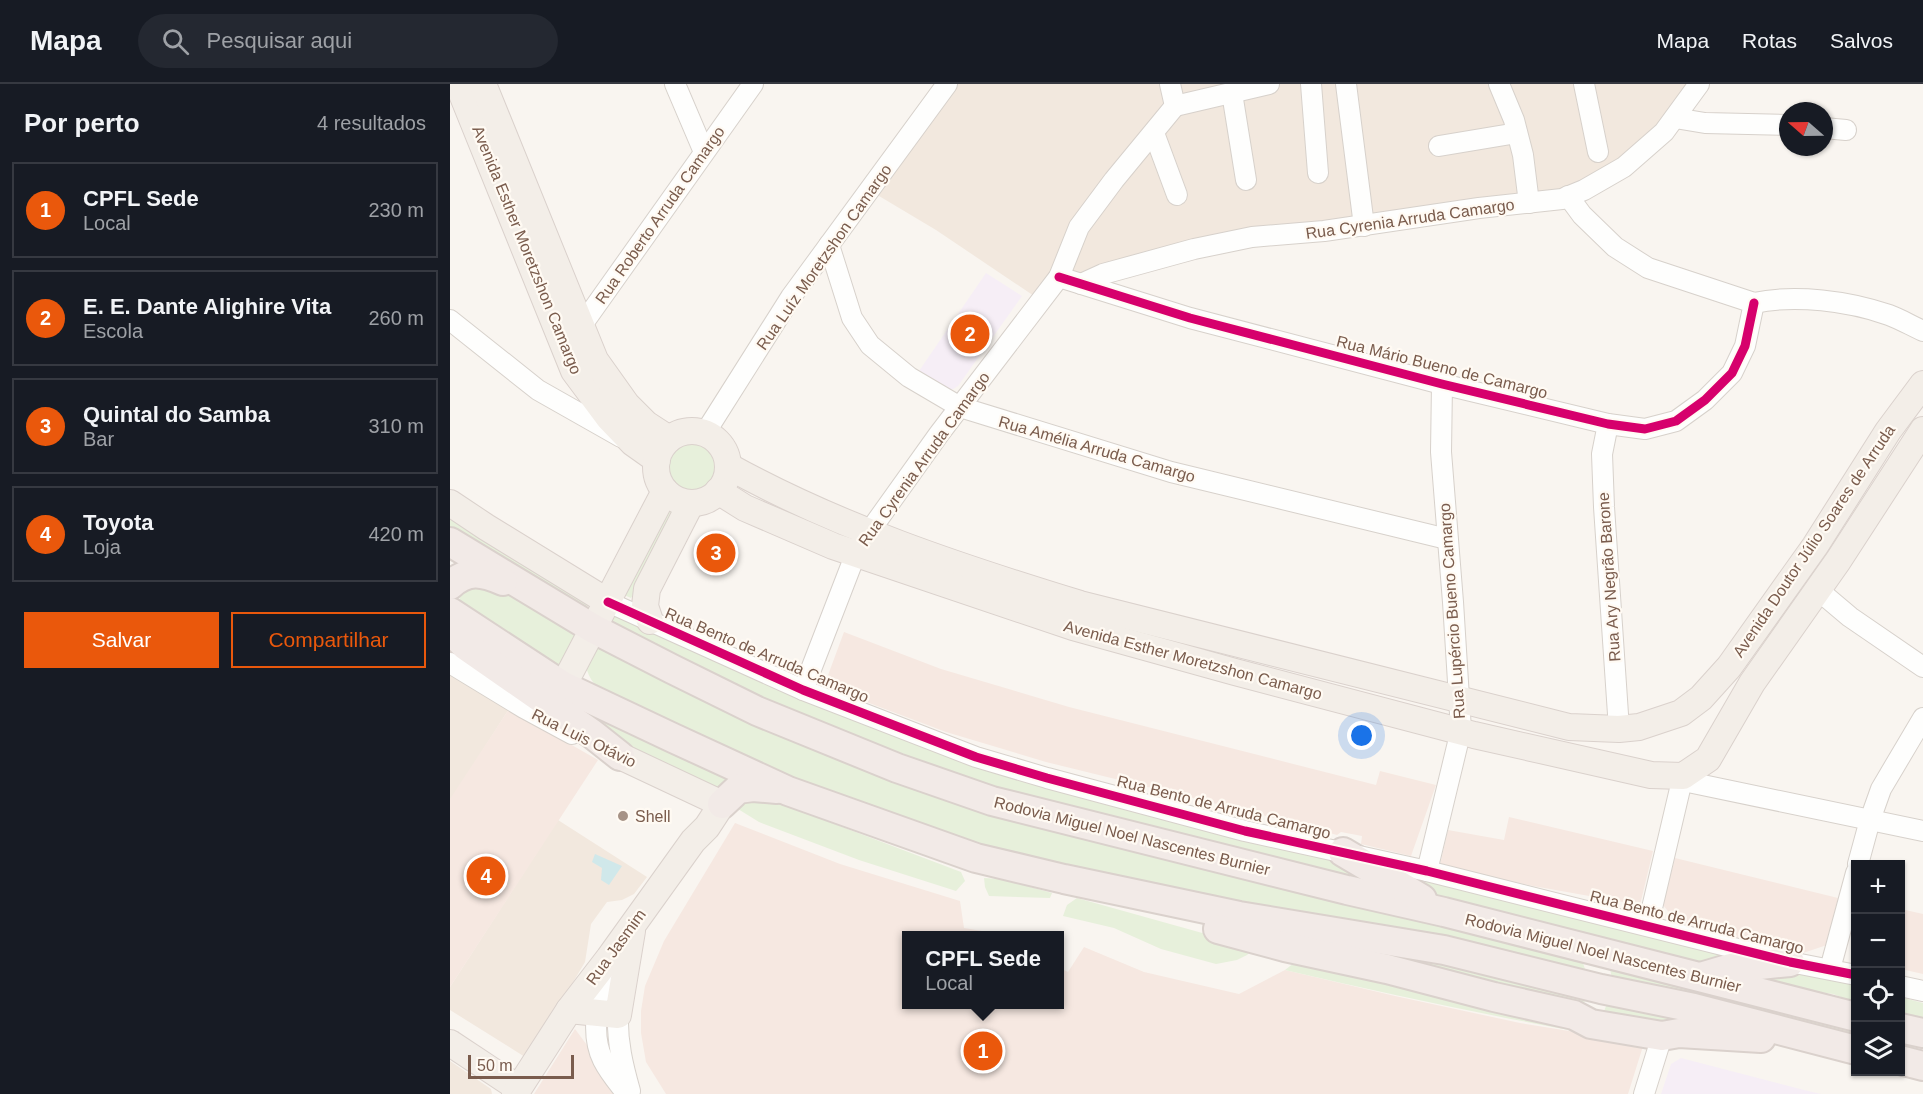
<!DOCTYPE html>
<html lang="pt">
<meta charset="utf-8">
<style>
body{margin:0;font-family:Arial,sans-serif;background:#242831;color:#f1f3f6}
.controls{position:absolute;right:18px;bottom:18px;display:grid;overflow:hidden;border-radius:0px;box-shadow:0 2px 4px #0004}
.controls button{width:54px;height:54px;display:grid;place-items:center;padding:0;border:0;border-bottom:2px solid #363941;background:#171b24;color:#f1f3f6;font:30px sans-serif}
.compass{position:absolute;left:1329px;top:18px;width:54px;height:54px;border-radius:50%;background:#171b24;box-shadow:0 2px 4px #0004;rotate:290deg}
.scale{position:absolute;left:18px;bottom:15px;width:106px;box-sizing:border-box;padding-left:6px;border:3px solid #7a5c4d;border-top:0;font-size:16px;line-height:21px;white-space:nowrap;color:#7a5c4d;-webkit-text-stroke:4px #fffaf3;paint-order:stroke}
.you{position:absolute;left:912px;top:652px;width:21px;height:21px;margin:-15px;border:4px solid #fff;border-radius:50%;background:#1a73e8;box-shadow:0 0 0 9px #1a73e833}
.badge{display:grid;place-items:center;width:39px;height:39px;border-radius:50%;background:#ea580c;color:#fff;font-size:20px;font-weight:700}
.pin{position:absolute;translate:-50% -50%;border:3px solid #fff;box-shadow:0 2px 6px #0006}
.popup{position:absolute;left:452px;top:847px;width:162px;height:78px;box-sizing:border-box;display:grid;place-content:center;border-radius:0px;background:#171b24;filter:drop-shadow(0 2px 4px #0005);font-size:20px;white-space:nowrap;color:#9ea1a6}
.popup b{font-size:22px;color:#f1f3f6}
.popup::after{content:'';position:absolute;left:50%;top:100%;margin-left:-12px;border:12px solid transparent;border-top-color:#171b24}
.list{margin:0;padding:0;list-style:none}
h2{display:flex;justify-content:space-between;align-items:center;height:78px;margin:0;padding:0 24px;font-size:26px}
h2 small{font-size:20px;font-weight:400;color:#9ea1a6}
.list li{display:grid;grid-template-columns:39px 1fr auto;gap:18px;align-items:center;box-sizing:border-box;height:96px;margin:0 12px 12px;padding:0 12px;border:2px solid #363941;border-radius:0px}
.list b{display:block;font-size:22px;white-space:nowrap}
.list p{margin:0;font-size:20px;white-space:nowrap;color:#9ea1a6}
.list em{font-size:20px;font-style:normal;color:#9ea1a6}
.actions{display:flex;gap:12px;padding:18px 24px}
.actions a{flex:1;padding:14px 0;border:2px solid #ea580c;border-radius:0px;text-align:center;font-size:21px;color:#ea580c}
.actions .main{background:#ea580c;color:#fff}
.icon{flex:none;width:33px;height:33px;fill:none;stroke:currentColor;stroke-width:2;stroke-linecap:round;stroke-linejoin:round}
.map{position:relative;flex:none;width:1473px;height:1010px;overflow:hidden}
header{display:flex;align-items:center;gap:36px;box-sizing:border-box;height:84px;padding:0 30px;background:#171b24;border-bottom:2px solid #363941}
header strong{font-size:28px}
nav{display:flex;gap:33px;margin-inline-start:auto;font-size:21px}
.search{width:420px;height:54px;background:#242831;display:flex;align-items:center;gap:15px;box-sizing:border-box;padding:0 21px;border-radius:33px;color:#9ea1a6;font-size:22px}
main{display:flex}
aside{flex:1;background:#171b24}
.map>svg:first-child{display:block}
</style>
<header>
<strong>Mapa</strong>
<div class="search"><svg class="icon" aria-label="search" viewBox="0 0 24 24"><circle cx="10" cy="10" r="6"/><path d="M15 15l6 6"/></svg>Pesquisar aqui</div>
<nav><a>Mapa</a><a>Rotas</a><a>Salvos</a></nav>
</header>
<main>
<aside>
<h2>Por perto<small>4 resultados</small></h2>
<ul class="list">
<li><span class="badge">1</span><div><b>CPFL Sede</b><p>Local</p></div><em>230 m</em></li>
<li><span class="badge">2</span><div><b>E. E. Dante Alighire Vita</b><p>Escola</p></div><em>260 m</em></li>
<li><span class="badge">3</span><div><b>Quintal do Samba</b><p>Bar</p></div><em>310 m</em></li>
<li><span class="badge">4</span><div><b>Toyota</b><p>Loja</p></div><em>420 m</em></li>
</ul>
<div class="actions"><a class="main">Salvar</a><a>Compartilhar</a></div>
</aside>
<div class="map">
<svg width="1473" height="1010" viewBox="0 0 1473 1010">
<rect width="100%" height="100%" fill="#f9f5f0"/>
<g fill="#f2e8de">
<path d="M 499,0 L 1247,0 L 1164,89 L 1116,109 L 602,195 L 587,214 L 486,146 L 424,109 Z"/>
<path d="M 0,589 L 59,625 L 0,717 Z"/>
<path d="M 108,736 L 197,793 L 184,810 L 172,816 L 157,818 L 141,840 L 135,878 L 103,932 L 75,973 L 0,926 L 0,903 Z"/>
<path d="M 0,977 L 41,1005 L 42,1010 L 0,1010 Z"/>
</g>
<g fill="#f6e8e1">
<path d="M 394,548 L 491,585 L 619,623 L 926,701 L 930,687 L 986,701 L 961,772 L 911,760 L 912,752 L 891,748 L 887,751 L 828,735 L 596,678 L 496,648 L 374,602 Z"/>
<path d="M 59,625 L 148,676 L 0,903 L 0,715 Z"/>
<path d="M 1059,733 L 1203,767 L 1190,821 L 1083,802 L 990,781 L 998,746 L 1054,756 Z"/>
<path d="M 285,739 L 390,780 L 510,817 L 514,844 L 544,849 L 549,851 L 456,852 L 456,920 L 610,920 L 610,884 L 618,888 L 634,863 L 694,888 L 789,910 L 835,886 L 945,912 L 1070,939 L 1194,959 L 1178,1010 L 216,1010 L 196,978 L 191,949 L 191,927 L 195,902 L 214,857 Z"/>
<path d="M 1225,774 L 1388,814 L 1377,861 L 1347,871 L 1230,842 L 1213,821 Z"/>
<path d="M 1451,825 L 1473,830 L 1473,890 L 1451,885 Z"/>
<path d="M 125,945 L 145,972 L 165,1010 L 84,1010 Z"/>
</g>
<g fill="#f6eef6">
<path d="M 536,189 L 572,212 L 508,302 L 498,308 L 485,301 L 469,287 Z"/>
<path d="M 1231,974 L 1354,1006 L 1371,1010 L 1211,1010 L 1221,980 Z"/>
</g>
<g fill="#e7f0db">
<circle cx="241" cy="382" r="28"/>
<path d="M 222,417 L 231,421 L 181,514 L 174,511 Z"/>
<path d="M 0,429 L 141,515 L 133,530 L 0,451 Z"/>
<path d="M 39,498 L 129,553 L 109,586 L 10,519 L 9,504 Z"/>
<path d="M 165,530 L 439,649 L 887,774 L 940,806 L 566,712 L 436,670 L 283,603 L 160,537 Z"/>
<path d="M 144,564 L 154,564 L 362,665 L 913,821 L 1126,875 L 1133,879 L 1135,885 L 770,821 L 523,759 L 307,682 L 155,612 C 144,600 136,592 135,575 Z"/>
<path d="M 110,611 L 286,695 L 264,709 L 152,652 Z"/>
<path d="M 308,711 L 511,788 L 515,797 L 506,807 L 409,776 L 309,738 L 288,725 L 287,718 Z"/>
<path d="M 931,786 L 1275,868 L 1276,873 L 1252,882 L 988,816 Z"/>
<path d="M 534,794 L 551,795 L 602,809 L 600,814 L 539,812 L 535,803 Z"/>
<path d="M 627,814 L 763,852 L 807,861 L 797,871 L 787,876 L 766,880 L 711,865 L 664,844 L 613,832 L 617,821 Z"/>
<path d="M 868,855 L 979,872 L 1138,915 L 1130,921 Z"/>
<path d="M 849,875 L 1194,959 C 1073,939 954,914 835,886 Z"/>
<path d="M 1159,881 L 1405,945 L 1405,958 L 1162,894 Z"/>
<path d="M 1293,888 L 1356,888 L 1405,900 L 1405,918 L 1383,910 L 1321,901 Z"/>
<path d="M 1450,913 L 1473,919 L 1473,937 L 1451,932 Z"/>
<path d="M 1159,915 L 1248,938 L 1247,942 L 1152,932 Z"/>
</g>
<path fill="#d0e8ea" d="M 145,770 L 172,782 L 159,801 L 151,796 L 152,784 L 142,778 Z"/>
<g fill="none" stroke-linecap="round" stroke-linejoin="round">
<g stroke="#d7d1cb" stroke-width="22">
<g id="minor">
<path d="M 225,0 L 254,68"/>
<path d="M 720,0 L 725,22"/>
<path d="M 861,0 L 868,89"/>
<path d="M 896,0 L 914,142"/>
<path d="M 1049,0 L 1064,36 L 1073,71 L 1079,119"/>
<path d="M 1134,0 L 1148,68"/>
<path d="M 782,9 L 796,96"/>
<path d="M 725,22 L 819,0"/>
<path d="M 1225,34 L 1255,39 L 1338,41"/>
<path d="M 1374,44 L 1396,46"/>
<path d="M 704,49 L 727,111"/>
<path d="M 989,62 L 1067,49"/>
<path d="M 1118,112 L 1132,131 L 1165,163 L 1198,184 L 1304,219 C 1345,210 1399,217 1439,231 C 1450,235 1462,242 1473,247"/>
<path d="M 379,161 L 402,234 L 420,261 L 459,293 L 510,323 L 721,388 L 997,455"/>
<path d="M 609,193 L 740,234 L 992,300 L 1158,340 L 1195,345 L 1226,337 L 1255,316 L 1282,289 L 1295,262 L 1304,219"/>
<path d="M 631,200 L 653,190 L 744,165 L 802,153 L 874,147 L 1029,124 L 1112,115 L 1134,106 L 1174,83 L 1214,48 L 1249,0"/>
<path d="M 0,236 L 88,306 L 171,353"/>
<path d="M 124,248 L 132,241 L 303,0"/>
<path d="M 1158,340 L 1152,370 L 1154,423 L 1169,645"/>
<path d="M 255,349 L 341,213 L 497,0"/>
<path d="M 1368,506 L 1400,533 L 1473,583"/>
<path d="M 158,518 L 353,606 L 526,673 L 597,694 L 795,747 L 977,787 L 1340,878 L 1406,891"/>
<path d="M 0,579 L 74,624 L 122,650"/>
<path d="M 353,606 L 406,469 L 419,448 L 489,350 L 609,193 L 629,143 L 664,96 L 725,22"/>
<path d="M 1408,780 L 1420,736 L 1431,705 L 1473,634"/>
<path d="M 977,787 L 1011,646 L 1003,518 L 991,368 L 992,300"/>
<path d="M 1198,841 L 1233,692 L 1243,699 L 1473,747"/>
<path d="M 158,880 C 151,909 138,946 153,976 C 159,988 168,999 177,1010"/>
<path d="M 1380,885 L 1406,789"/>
<path d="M 1450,902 L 1473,907"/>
<path d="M 168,931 C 167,958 173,982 180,1007"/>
<path d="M 1194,1010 L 1212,952"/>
</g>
</g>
<g stroke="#dad1cc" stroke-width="28">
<g id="major">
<path d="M 8,0 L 124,287 L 159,334 L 183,359 L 207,376"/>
<path d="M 33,0 L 145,276 L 177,321 L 196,340 L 219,355"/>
<circle cx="242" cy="383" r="36"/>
<path d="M 278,382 C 388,443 509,483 630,520 L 1119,643 L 1169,645 L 1189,643 L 1231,629 L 1251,614 L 1279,583 L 1365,462 L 1438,347 L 1473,300"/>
<path d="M 268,407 L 295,424 L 383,462 L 623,543 L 785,588 L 1024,651 L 1201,691 L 1233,692 L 1258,675 L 1302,599 L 1388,477 L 1473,346"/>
<path d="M 0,419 L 36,443 L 158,518"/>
<path d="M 200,537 L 195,522 L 197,505 L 241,419"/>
<path d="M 113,602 L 215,407"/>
<path d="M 119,926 L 168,931 L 182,847"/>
<path d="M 0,959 L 68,1004"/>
<path d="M 65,1010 L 119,926 L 159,874 L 243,757 L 257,743 L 272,720 L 170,672"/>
</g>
</g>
<g stroke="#dad1cc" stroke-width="32">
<g id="highway">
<path d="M 0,458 L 144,545 L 222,585 L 307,627 L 447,684 L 542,717 L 897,806 L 994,828 L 1406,933"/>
<path d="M 0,501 C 18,485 32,488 53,497"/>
<path d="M 0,528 L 113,602 L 223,654 L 338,707 L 526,774 L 614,795 L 789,832 L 994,866 L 1151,905 L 1244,924 L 1406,966"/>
<path d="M 0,546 L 16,562 L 141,649 L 170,672"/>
<path d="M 272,720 L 288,705 L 303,703 L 327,705"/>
<path d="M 893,768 L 972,815"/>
<path d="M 768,845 L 835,863 L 937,885 L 1044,913 L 1124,931 L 1141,940 L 1212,952 L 1229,949 L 1311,954"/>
<path d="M 1254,892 L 1281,884 L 1340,878"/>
<path d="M 1450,944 L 1473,949"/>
<path d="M 1450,976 L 1473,982"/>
</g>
</g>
<use href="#minor" stroke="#fefefd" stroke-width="20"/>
<use href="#major" stroke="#f3eee8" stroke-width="26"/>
<use href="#highway" stroke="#f2eae7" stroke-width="28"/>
<g stroke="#fffaf3" stroke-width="13">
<g id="cycleway">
<path d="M 609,193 L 740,234 L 992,300 L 1158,340 L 1195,345 L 1226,337 L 1255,316 L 1282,289 L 1295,262 L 1304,219"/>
<path d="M 158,518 L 353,606 L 526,673 L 597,694 L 795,747 L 977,787 L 1340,878 L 1406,891"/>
</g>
</g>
<use href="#cycleway" stroke="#d6006c" stroke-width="9"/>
</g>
<circle fill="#a69286" stroke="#fffaf3" stroke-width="2" cx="173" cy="732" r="6"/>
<g text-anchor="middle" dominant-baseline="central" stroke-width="4.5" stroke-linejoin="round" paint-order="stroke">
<g font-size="16" fill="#7a5c4d" stroke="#fffaf3">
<text transform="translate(210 131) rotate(-55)">Rua Roberto Arruda Camargo</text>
<text transform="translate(960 135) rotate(-8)">Rua Cyrenia Arruda Camargo</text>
<text transform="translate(77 166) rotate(68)">Avenida Esther Moretzshon Camargo</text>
<text transform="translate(374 173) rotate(-55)">Rua Luíz Moretzshon Camargo</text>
<text transform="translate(992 283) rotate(14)">Rua Mário Bueno de Camargo</text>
<text transform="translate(647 365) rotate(16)">Rua Amélia Arruda Camargo</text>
<text transform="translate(474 375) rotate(-54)">Rua Cyrenia Arruda Camargo</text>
<text transform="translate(1364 457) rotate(-56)">Avenida Doutor Júlio Soares de Arruda</text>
<text transform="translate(1159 493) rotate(-94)">Rua Ary Negrão Barone</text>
<text transform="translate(1002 527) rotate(-94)">Rua Lupércio Bueno Camargo</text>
<text transform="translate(317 571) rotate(23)">Rua Bento de Arruda Camargo</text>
<text transform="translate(743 576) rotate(15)">Avenida Esther Moretzshon Camargo</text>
<text transform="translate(134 654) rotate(26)">Rua Luis Otávio</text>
<text transform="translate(774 723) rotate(14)">Rua Bento de Arruda Camargo</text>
<text transform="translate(682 752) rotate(14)">Rodovia Miguel Noel Nascentes Burnier</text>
<text transform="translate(1247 838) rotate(14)">Rua Bento de Arruda Camargo</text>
<text transform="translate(166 863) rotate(-54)">Rua Jasmim</text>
<text transform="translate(1153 869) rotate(14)">Rodovia Miguel Noel Nascentes Burnier</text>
</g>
<g font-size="16" fill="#7a5c4d" stroke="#fffaf3" text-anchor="start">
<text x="185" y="732">Shell</text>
</g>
</g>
</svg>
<div class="controls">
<button>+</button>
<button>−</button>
<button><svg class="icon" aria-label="locate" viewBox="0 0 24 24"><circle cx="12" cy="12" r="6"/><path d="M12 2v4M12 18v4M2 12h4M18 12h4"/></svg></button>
<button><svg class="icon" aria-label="layers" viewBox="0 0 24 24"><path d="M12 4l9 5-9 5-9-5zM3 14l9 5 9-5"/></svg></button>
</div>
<svg class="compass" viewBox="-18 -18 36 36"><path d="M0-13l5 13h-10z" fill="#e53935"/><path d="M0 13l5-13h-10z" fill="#9ea1a6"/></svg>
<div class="scale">50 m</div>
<div class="you"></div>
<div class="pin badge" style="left:533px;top:967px">1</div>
<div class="popup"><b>CPFL Sede</b>Local</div>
<div class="pin badge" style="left:520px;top:250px">2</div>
<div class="pin badge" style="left:266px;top:469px">3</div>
<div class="pin badge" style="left:36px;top:792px">4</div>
</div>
</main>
